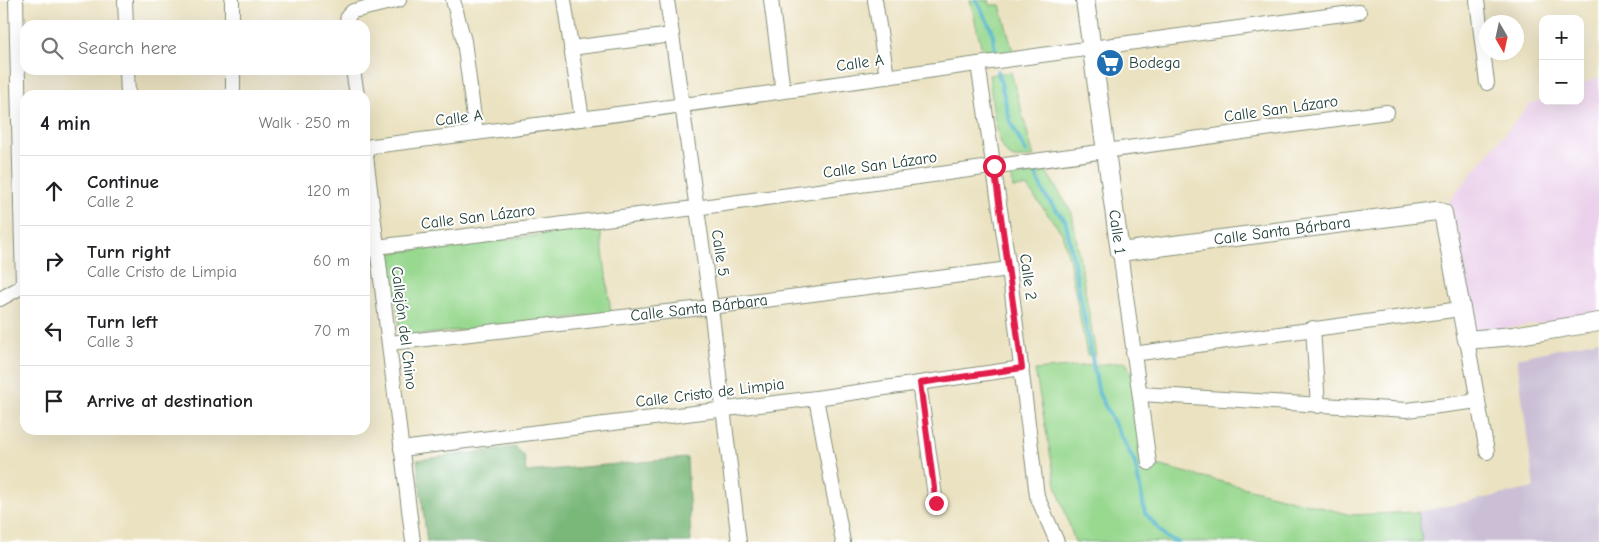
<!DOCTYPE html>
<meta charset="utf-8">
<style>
body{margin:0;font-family:"Comic Neue",sans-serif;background:#f6f6f6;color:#202124}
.controls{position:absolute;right:15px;top:15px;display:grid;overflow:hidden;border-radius:10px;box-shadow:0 5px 20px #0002}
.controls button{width:45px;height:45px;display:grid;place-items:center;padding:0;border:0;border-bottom:1px solid #e0e0e0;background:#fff;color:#202124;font:25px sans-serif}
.compass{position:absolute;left:1479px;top:15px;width:45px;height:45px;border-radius:50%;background:#fff;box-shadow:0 5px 20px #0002;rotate:171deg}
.stop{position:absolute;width:15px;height:15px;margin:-11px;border:4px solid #e11d48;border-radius:50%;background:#fff}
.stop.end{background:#e11d48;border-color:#fff;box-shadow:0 1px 5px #0008}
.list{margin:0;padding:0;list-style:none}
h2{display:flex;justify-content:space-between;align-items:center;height:65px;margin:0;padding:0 20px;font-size:21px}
h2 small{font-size:16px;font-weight:400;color:#757577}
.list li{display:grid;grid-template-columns:32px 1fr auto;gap:15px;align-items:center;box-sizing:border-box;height:70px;padding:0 20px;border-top:1px solid #e0e0e0}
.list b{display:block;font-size:19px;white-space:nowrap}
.list p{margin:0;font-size:16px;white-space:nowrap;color:#757577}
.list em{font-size:16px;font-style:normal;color:#757577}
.icon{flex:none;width:28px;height:28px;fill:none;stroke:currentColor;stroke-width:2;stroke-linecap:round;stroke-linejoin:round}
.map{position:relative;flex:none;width:1599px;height:542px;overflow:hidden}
.search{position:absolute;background:#fff;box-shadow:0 5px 20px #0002;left:20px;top:20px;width:350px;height:55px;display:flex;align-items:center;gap:12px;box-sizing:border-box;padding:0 18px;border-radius:15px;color:#757577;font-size:19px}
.panel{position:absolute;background:#fff;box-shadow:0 5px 20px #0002;left:20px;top:90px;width:350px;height:345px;border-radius:15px}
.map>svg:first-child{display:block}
</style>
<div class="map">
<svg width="1599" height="542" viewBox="0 0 1599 542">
<rect width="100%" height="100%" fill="#fff"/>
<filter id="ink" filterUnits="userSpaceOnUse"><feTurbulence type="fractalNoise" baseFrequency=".02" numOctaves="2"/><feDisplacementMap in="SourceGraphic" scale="10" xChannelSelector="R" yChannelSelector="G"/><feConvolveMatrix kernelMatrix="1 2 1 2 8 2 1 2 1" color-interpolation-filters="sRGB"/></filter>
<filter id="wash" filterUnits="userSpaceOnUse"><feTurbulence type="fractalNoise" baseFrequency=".0096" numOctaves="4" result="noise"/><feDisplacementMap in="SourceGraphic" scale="20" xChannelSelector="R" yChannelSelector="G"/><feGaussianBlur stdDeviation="1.12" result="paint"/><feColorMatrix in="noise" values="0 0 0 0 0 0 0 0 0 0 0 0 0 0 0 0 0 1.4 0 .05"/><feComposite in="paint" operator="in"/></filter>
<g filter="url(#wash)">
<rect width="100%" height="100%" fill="#ebe2c1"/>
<path fill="#ebd1eb" d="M 1599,77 L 1599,315 L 1474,333 L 1448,202 L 1530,104 L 1543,99 L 1543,101 L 1580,101 L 1580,85 Z"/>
<path fill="#cbbfd5" d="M 1599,340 L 1599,542 L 1422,542 L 1418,512 L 1534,488 L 1517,358 Z"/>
<g fill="#98d88f" stroke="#5c8a62">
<path d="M 970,0 L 989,0 L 990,5 L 1000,5 L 1014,55 L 984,58 Z"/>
<path d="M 1011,72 L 1034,157 C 1028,157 1020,159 1014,158 C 994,153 992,93 989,75 Z"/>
<path d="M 1044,168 L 1072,213 L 1096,355 L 1087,355 L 1069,259 L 1062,233 L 1027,187 L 1013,188 L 1011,171 Z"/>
<path d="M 600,228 L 611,313 L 401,337 L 389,253 Z"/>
<path d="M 1126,362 L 1140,394 L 1149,463 L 1351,515 L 1418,512 L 1422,542 L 1075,542 L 1056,485 L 1035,370 Z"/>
</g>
<path fill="#7ab87a" stroke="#4c7a57" d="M 515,447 L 524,455 L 526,472 L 687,458 L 691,542 L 427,542 L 417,460 Z"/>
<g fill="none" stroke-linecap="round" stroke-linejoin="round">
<g stroke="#4cb3cb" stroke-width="4">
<path d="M 976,0 L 992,30 L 995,51"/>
<path d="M 998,71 L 1010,121 L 1026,152"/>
<path d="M 1034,170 L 1044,194 L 1066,222 L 1099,394 L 1135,463 L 1145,513 L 1166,537 L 1178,542"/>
</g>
</g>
</g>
<g filter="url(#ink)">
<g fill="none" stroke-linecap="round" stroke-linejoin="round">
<g stroke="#85907a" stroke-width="16">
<g id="minor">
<path d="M 16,0 L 23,286"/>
<path d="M 125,0 L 126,25"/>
<path d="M 232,0 L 232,25"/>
<path d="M 453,0 L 464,41 L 476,133"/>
<path d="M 564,0 L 582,119"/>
<path d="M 667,0 L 711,307 L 739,542"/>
<path d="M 771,0 L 783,91"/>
<path d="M 875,0 L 887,77"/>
<path d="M 1477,0 L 1487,83"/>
<path d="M 346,25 L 348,16 L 353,11 L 399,0"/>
<path d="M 571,48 L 672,35"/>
<path d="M 978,64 L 1009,269 L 1037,496 L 1057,542"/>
<path d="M 127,70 L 128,95"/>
<path d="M 233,70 L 233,95"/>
<path d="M 353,70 L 357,95"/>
<path d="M 365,147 C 697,106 1027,55 1359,12"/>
<path d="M 365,148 L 413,542"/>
<path d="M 376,247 L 695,208 L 1387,112"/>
<path d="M 1120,252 L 1149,463"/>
<path d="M 0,299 L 25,285"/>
<path d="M 1313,328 L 1318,406"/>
<path d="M 1467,340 L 1487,452"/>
<path id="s1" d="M 390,343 L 711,307 L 1009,269"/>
<path d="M 1133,354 L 1460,309"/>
<path d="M 919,383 L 936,503"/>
<path d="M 1140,394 L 1407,410 L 1478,401"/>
<path d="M 816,398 L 843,542"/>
<path d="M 401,449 L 816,398 L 1022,368"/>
</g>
</g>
<g stroke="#85907a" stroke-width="20">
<g id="tertiary">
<path id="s2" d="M 1085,0 L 1120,252 L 1436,211 L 1443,213 L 1467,340 L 1513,336 L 1599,322"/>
</g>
</g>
<use href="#minor" stroke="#fff" stroke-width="14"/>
<use href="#tertiary" stroke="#fff" stroke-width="18"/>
</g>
</g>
<g fill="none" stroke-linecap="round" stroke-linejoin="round" filter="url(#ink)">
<path stroke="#e11d48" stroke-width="6" d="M 936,503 L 920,383 L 1022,368 L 994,166"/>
</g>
<defs>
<g id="supermarket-disc" transform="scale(1.4375)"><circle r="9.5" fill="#1f6fb2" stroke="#fff"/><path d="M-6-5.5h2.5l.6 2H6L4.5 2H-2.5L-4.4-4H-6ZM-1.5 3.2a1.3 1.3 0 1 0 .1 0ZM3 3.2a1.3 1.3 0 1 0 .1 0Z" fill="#fff"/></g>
</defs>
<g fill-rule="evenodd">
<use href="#supermarket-disc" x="1110" y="63"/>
</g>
<g text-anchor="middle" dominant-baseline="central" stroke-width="4" stroke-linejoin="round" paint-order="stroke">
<g font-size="16" fill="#1f3d34" stroke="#fff">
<text transform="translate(860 63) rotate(-8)">Calle A</text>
<text transform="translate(1281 109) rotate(-8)">Calle San Lázaro</text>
<text transform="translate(459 118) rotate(-7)">Calle A</text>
<text transform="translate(880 165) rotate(-8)">Calle San Lázaro</text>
<text transform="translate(478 217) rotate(-7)">Calle San Lázaro</text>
<text stroke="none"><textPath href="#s2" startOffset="418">Calle Santa Bárbara</textPath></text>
<text transform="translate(1117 232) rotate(82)">Calle 1</text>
<text transform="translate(720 253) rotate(81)">Calle 5</text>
<text transform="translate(1028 277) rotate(82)">Calle 2</text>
<text stroke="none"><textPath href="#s1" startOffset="311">Calle Santa Bárbara</textPath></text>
<text transform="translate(404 328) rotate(83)">Callejón del Chino</text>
<text transform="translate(710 393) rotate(-7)">Calle Cristo de Limpia</text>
</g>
<g font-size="16" fill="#1f3d34" stroke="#fff" text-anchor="start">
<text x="1129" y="63">Bodega</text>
</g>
</g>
</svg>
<div class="controls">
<button>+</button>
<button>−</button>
</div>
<svg class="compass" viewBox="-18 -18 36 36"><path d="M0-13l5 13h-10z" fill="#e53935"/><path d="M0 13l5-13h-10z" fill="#757577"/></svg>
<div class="stop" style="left:994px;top:166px"></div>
<div class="stop end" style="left:936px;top:503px"></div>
<div class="search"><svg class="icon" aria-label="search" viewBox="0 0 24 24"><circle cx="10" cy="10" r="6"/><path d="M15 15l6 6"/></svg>Search here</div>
<section class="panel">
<h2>4 min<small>Walk · 250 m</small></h2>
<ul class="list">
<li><svg class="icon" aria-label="ahead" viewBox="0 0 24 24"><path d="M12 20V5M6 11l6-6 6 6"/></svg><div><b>Continue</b><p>Calle 2</p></div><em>120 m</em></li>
<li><svg class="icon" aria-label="right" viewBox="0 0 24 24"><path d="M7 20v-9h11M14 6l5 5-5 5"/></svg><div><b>Turn right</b><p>Calle Cristo de Limpia</p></div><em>60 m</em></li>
<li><svg class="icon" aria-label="left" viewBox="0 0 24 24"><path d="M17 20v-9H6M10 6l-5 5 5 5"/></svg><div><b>Turn left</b><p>Calle 3</p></div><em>70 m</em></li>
<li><svg class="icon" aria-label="arrive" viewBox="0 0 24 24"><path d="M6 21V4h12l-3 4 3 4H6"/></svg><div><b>Arrive at destination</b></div></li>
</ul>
</section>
</div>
